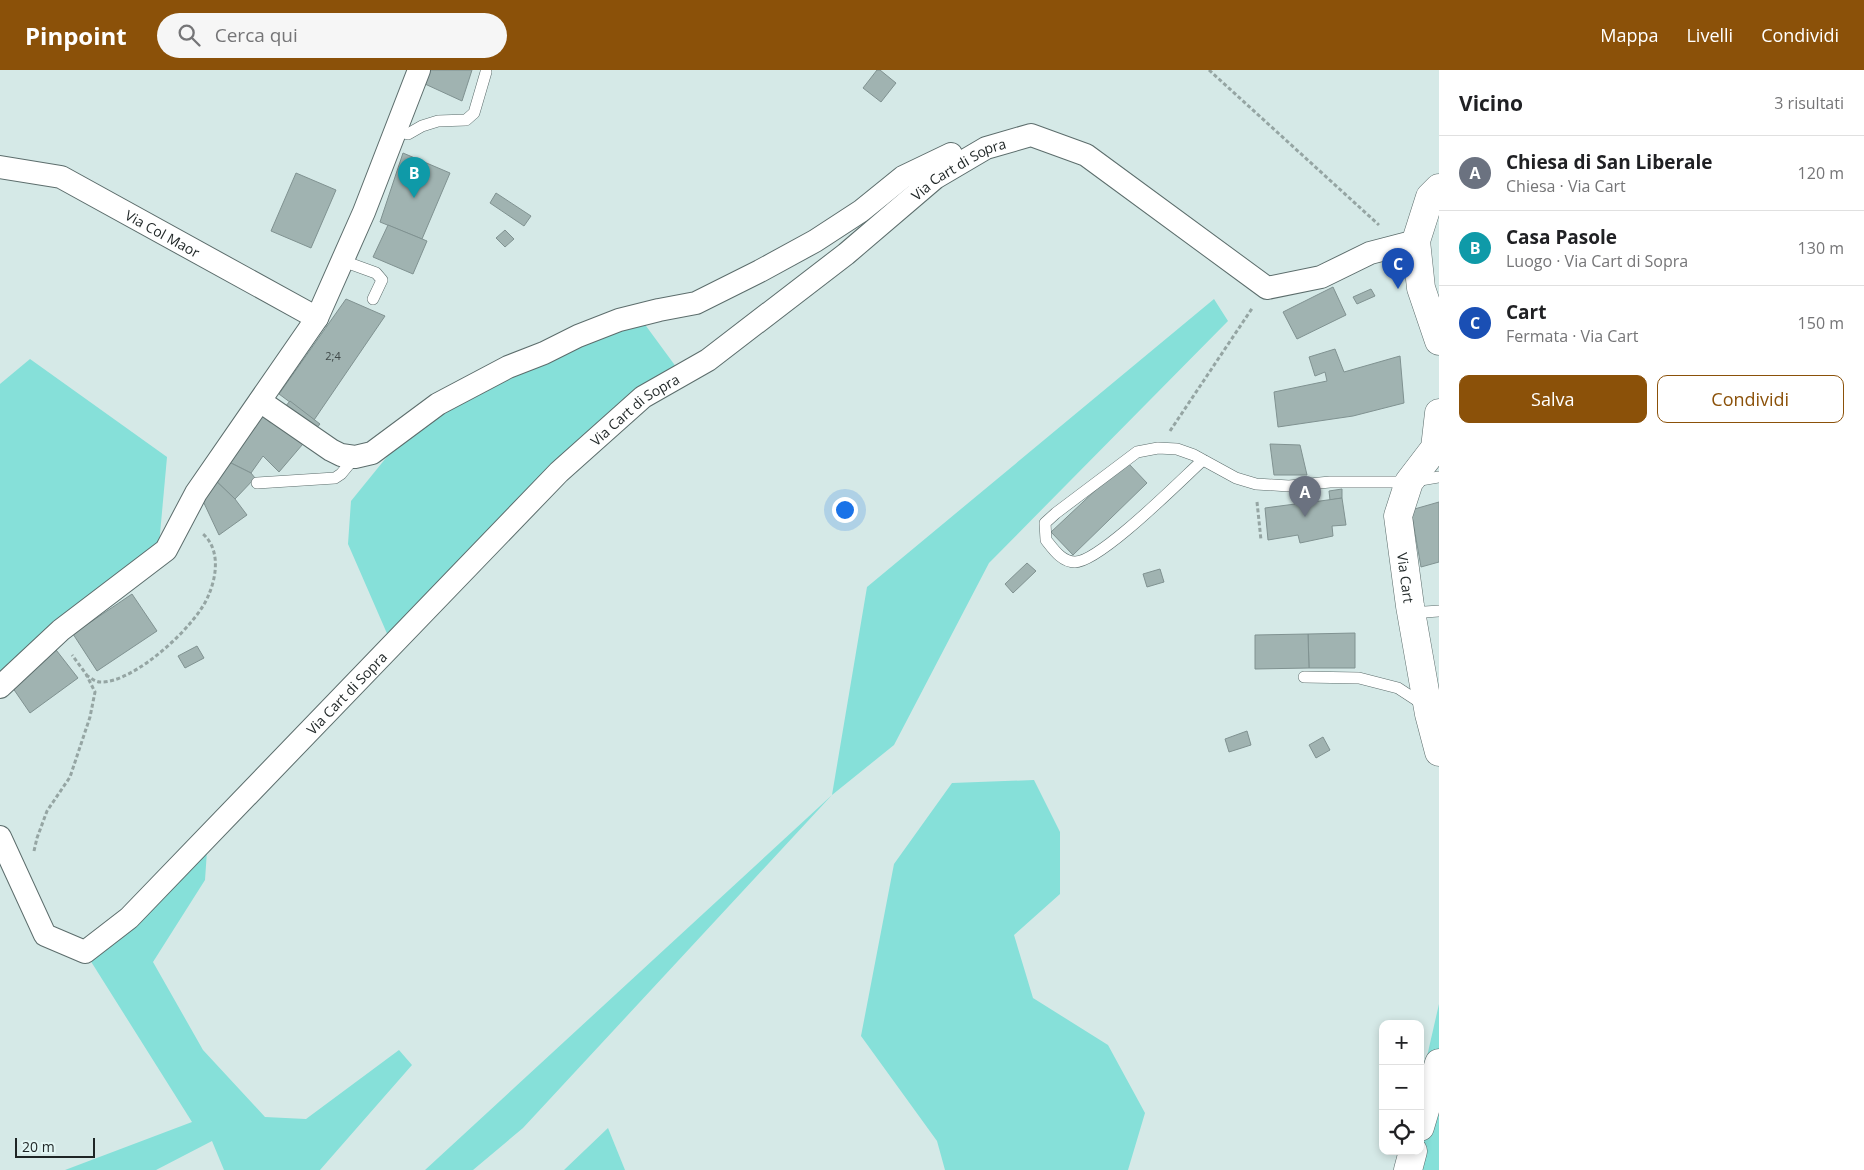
<!DOCTYPE html>
<html lang="it">
<meta charset="utf-8">
<style>
body{margin:0;font-family:"Open Sans",sans-serif;background:#f6f6f6;color:#202124}
.controls{position:absolute;right:15px;bottom:15px;display:grid;overflow:hidden;border-radius:10px;box-shadow:0 2px 8px #0003}
.controls button{width:45px;height:45px;display:grid;place-items:center;padding:0;border:0;border-bottom:1px solid #e0e0e0;background:#fff;color:#202124;font:25px sans-serif}
.scale{position:absolute;left:15px;bottom:12px;width:80px;box-sizing:border-box;padding-left:5px;border:2px solid #1e2525;border-top:0;font-size:14px;line-height:18px;white-space:nowrap;color:#1e2525;-webkit-text-stroke:4px #e2f6f4;paint-order:stroke}
.you{position:absolute;left:844px;top:439px;width:18px;height:18px;margin:-12px;border:4px solid #fff;border-radius:50%;background:#1a73e8;box-shadow:0 0 0 8px #1a73e833}
.badge{display:grid;place-items:center;width:32px;height:32px;border-radius:50%;background:#8b5109;color:#fff;font-size:16px;font-weight:700}
.pin{position:absolute;translate:-50% -41px;filter:drop-shadow(0 1px 2px #0008)}
.pin::after{content:'';position:absolute;top:26px;width:18px;height:15px;background:inherit;clip-path:polygon(0 0,100% 0,50% 100%)}
.list{margin:0;padding:0;list-style:none}
h2{display:flex;justify-content:space-between;align-items:center;height:65px;margin:0;padding:0 20px;font-size:21px}
h2 small{font-size:16px;font-weight:400;color:#757577}
.list li{display:grid;grid-template-columns:32px 1fr auto;gap:15px;align-items:center;box-sizing:border-box;height:75px;padding:0 20px;border-top:1px solid #e0e0e0}
.list b{display:block;font-size:19px;white-space:nowrap}
.list p{margin:0;font-size:16px;white-space:nowrap;color:#757577}
.list em{font-size:16px;font-style:normal;color:#757577}
.actions{display:flex;gap:10px;padding:15px 20px}
.actions a{flex:1;padding:11px 0;border:1px solid #8b5109;border-radius:10px;text-align:center;font-size:18px;color:#8b5109}
.actions .main{background:#8b5109;color:#fff}
.icon{flex:none;width:28px;height:28px;fill:none;stroke:currentColor;stroke-width:2;stroke-linecap:round;stroke-linejoin:round}
.map{position:relative;flex:none;width:1439px;height:1100px;overflow:hidden}
header{display:flex;align-items:center;gap:30px;box-sizing:border-box;height:70px;padding:0 25px;background:#8b5109;color:#fff}
header strong{font-size:24px}
nav{display:flex;gap:28px;margin-inline-start:auto;font-size:18px}
.search{width:350px;height:45px;background:#f6f6f6;display:flex;align-items:center;gap:12px;box-sizing:border-box;padding:0 18px;border-radius:28px;color:#757577;font-size:19px}
main{display:flex}
aside{flex:1;background:#fff}
.map>svg:first-child{display:block}
</style>
<header>
<strong>Pinpoint</strong>
<div class="search"><svg class="icon" aria-label="search" viewBox="0 0 24 24"><circle cx="10" cy="10" r="6"/><path d="M15 15l6 6"/></svg>Cerca qui</div>
<nav><a>Mappa</a><a>Livelli</a><a>Condividi</a></nav>
</header>
<main>
<div class="map">
<svg width="1439" height="1100" viewBox="0 0 1439 1100">
<rect width="100%" height="100%" fill="#d5e9e7"/>
<g fill="#86e0d9">
<path d="M 1214,229 L 1228,251 L 989,493 L 894,675 L 832,725 L 523,1058 L 473,1100 L 425,1100 L 832,725 L 867,517 Z"/>
<path d="M 638,245 L 682,305 L 643,327 L 392,575 L 348,474 L 351,431 L 416,351 Z"/>
<path d="M 30,289 L 167,387 L 159,475 L 0,613 L 0,314 Z"/>
<path d="M 1034,710 L 1060,762 L 1060,824 L 1014,865 L 1033,928 L 1108,975 L 1145,1043 L 1128,1100 L 945,1100 L 937,1071 L 861,966 L 894,794 L 952,713 Z"/>
<path d="M 208,766 L 205,810 L 153,892 L 203,980 L 265,1047 L 306,1049 L 399,980 L 412,995 L 320,1100 L 224,1100 L 212,1071 L 156,1100 L 65,1100 L 192,1052 L 85,882 Z"/>
<path d="M 1439,934 L 1439,1100 L 1395,1100 L 1400,1081 L 1420,1081 L 1420,1017 Z"/>
<path d="M 608,1058 L 625,1100 L 563,1100 L 564,1100 Z"/>
</g>
<g fill="#a0b3b1" stroke="#809291">
<path d="M 430,0 L 472,0 L 462,31 L 425,14 Z"/>
<path d="M 877,0 L 880,0 L 896,13 L 881,32 L 863,18 Z"/>
<path d="M 403,83 L 450,103 L 422,169 L 380,152 Z"/>
<path d="M 296,103 L 336,120 L 311,178 L 271,161 Z"/>
<path d="M 496,123 L 531,146 L 524,156 L 490,133 Z"/>
<path d="M 388,155 L 427,171 L 413,204 L 373,187 Z"/>
<path d="M 505,160 L 514,169 L 505,177 L 496,168 Z"/>
<path d="M 1333,217 L 1346,245 L 1297,269 L 1283,242 Z"/>
<path d="M 1371,219 L 1375,226 L 1357,234 L 1353,227 Z"/>
<path d="M 346,229 L 385,246 L 314,350 L 279,324 Z"/>
<path d="M 1335,279 L 1344,302 L 1400,286 L 1404,333 L 1353,346 L 1278,357 L 1274,322 L 1327,311 L 1325,302 L 1315,306 L 1309,287 Z"/>
<path d="M 290,331 L 320,354 L 279,402 L 263,386 L 251,403 L 227,391 L 262,346 L 271,353 Z"/>
<path d="M 1270,374 L 1300,375 L 1307,405 L 1274,405 Z"/>
<path d="M 227,391 L 251,403 L 255,408 L 235,429 L 213,408 Z"/>
<path d="M 1128,393 L 1147,413 L 1073,485 L 1051,462 L 1099,417 Z"/>
<path d="M 213,408 L 235,429 L 247,445 L 219,465 L 203,431 Z"/>
<path d="M 1342,419 L 1342,428 L 1330,430 L 1329,421 Z"/>
<path d="M 1312,422 L 1313,432 L 1342,428 L 1346,455 L 1332,456 L 1333,466 L 1300,473 L 1298,465 L 1268,470 L 1265,438 L 1295,434 L 1292,424 Z"/>
<path d="M 1439,432 L 1439,492 L 1421,497 L 1411,440 Z"/>
<path d="M 1027,493 L 1036,501 L 1013,523 L 1005,514 Z"/>
<path d="M 1160,499 L 1164,512 L 1147,517 L 1143,504 Z"/>
<path d="M 132,524 L 157,561 L 97,601 L 73,564 Z"/>
<path d="M 1355,563 L 1355,598 L 1309,598 L 1308,564 Z"/>
<path d="M 1308,564 L 1309,598 L 1255,599 L 1255,565 Z"/>
<path d="M 53,576 L 78,608 L 30,643 L 8,611 Z"/>
<path d="M 197,576 L 204,588 L 185,598 L 178,586 Z"/>
<path d="M 1247,661 L 1251,675 L 1229,682 L 1225,669 Z"/>
<path d="M 1323,667 L 1330,680 L 1316,688 L 1309,675 Z"/>
</g>
<g fill="none" stroke-linecap="round" stroke-linejoin="round">
<g stroke="#5c6d6c" stroke-width="12">
<g id="service">
<path d="M 395,61 L 408,64 L 422,56 L 438,51 L 466,50 L 474,43 L 486,2"/>
<path d="M 343,191 L 376,203 L 382,210 L 373,229"/>
<path d="M 1203,390 C 1182,409 1100,492 1075,492 C 1062,492 1054,480 1046,470 L 1045,453 L 1056,443 L 1137,382 L 1158,378 L 1177,379 L 1194,385 L 1236,408 L 1256,414 L 1289,416 L 1330,412 L 1409,412 L 1439,407"/>
<path d="M 257,413 L 335,408 L 341,404 L 355,387"/>
<path d="M 1411,543 L 1439,541"/>
<path d="M 1304,607 L 1359,608 L 1398,618 L 1424,635"/>
</g>
</g>
<g stroke="#5c6d6c" stroke-width="24">
<g id="minor">
<path id="s1" d="M 0,97 L 61,107 L 317,248"/>
<path d="M 260,331 L 331,380 L 341,385 L 355,387 L 372,383 L 438,334 L 508,297 L 544,283 L 578,266 L 619,250 L 659,240 L 696,233 L 760,201 L 815,171 L 861,141 L 903,107 L 951,84"/>
<path d="M 0,617 L 61,560 L 166,480 L 196,423 L 317,248 L 364,142 L 419,0"/>
<path id="s2" d="M 0,767 L 45,865 L 85,882 L 129,848 L 559,402 L 643,327 L 708,290 L 846,184 L 935,108 L 986,78 L 1031,65 L 1086,85 L 1267,218 L 1321,207 L 1370,183 L 1416,171"/>
</g>
</g>
<g stroke="#5c6d6c" stroke-width="29">
<g id="tertiary">
<path d="M 1439,118 L 1430,127 L 1416,171 L 1421,218 L 1439,271"/>
<path id="s3" d="M 1439,343 L 1435,378 L 1409,412 L 1398,446 L 1410,536 L 1429,644 L 1439,682"/>
<path d="M 1420,1057 L 1439,993"/>
<path d="M 1408,1100 L 1413,1081"/>
</g>
</g>
<g stroke="#95a5a3" stroke-width="3" stroke-dasharray="4 2.5" stroke-linecap="butt">
<path d="M 1209,0 L 1379,155"/>
<path d="M 1170,361 L 1253,237"/>
<path d="M 1257,432 L 1261,470"/>
<path d="M 86,605 C 90,607 95,612 100,612 C 133,614 198,555 209,524 C 217,505 220,479 203,464"/>
<path d="M 34,781 L 37,768 L 47,741 L 70,707 L 90,647 L 95,622 L 86,604 L 72,585"/>
</g>
<use href="#service" stroke="#fff" stroke-width="11"/>
<use href="#minor" stroke="#fff" stroke-width="22"/>
<use href="#tertiary" stroke="#fff" stroke-width="28"/>
</g>
<g text-anchor="middle" dominant-baseline="central" stroke-width="4" stroke-linejoin="round" paint-order="stroke">
<g font-size="11" fill="#3e4848">
<text x="333" y="285">2;4</text>
</g>
<g font-size="14" fill="#1e2525" stroke="#e2f6f4">
<text stroke="none"><textPath href="#s2" startOffset="1330">Via Cart di Sopra</textPath></text>
<text stroke="none"><textPath href="#s1" startOffset="178">Via Col Maor</textPath></text>
<text stroke="none"><textPath href="#s2" startOffset="925">Via Cart di Sopra</textPath></text>
<text stroke="none"><textPath href="#s3" startOffset="176">Via Cart</textPath></text>
<text stroke="none"><textPath href="#s2" startOffset="520">Via Cart di Sopra</textPath></text>
</g>
</g>
</svg>
<div class="controls">
<button>+</button>
<button>−</button>
<button><svg class="icon" aria-label="locate" viewBox="0 0 24 24"><circle cx="12" cy="12" r="6"/><path d="M12 2v4M12 18v4M2 12h4M18 12h4"/></svg></button>
</div>
<div class="scale">20 m</div>
<div class="you"></div>
<div class="pin badge" style="left:1305px;top:447px;background:#6b7280">A</div>
<div class="pin badge" style="left:414px;top:128px;background:#0f9aa8">B</div>
<div class="pin badge" style="left:1398px;top:219px;background:#1a4fb4">C</div>
</div>
<aside>
<h2>Vicino<small>3 risultati</small></h2>
<ul class="list">
<li><span class="badge" style="background:#6b7280">A</span><div><b>Chiesa di San Liberale</b><p>Chiesa · Via Cart</p></div><em>120 m</em></li>
<li><span class="badge" style="background:#0f9aa8">B</span><div><b>Casa Pasole</b><p>Luogo · Via Cart di Sopra</p></div><em>130 m</em></li>
<li><span class="badge" style="background:#1a4fb4">C</span><div><b>Cart</b><p>Fermata · Via Cart</p></div><em>150 m</em></li>
</ul>
<div class="actions"><a class="main">Salva</a><a>Condividi</a></div>
</aside>
</main>
